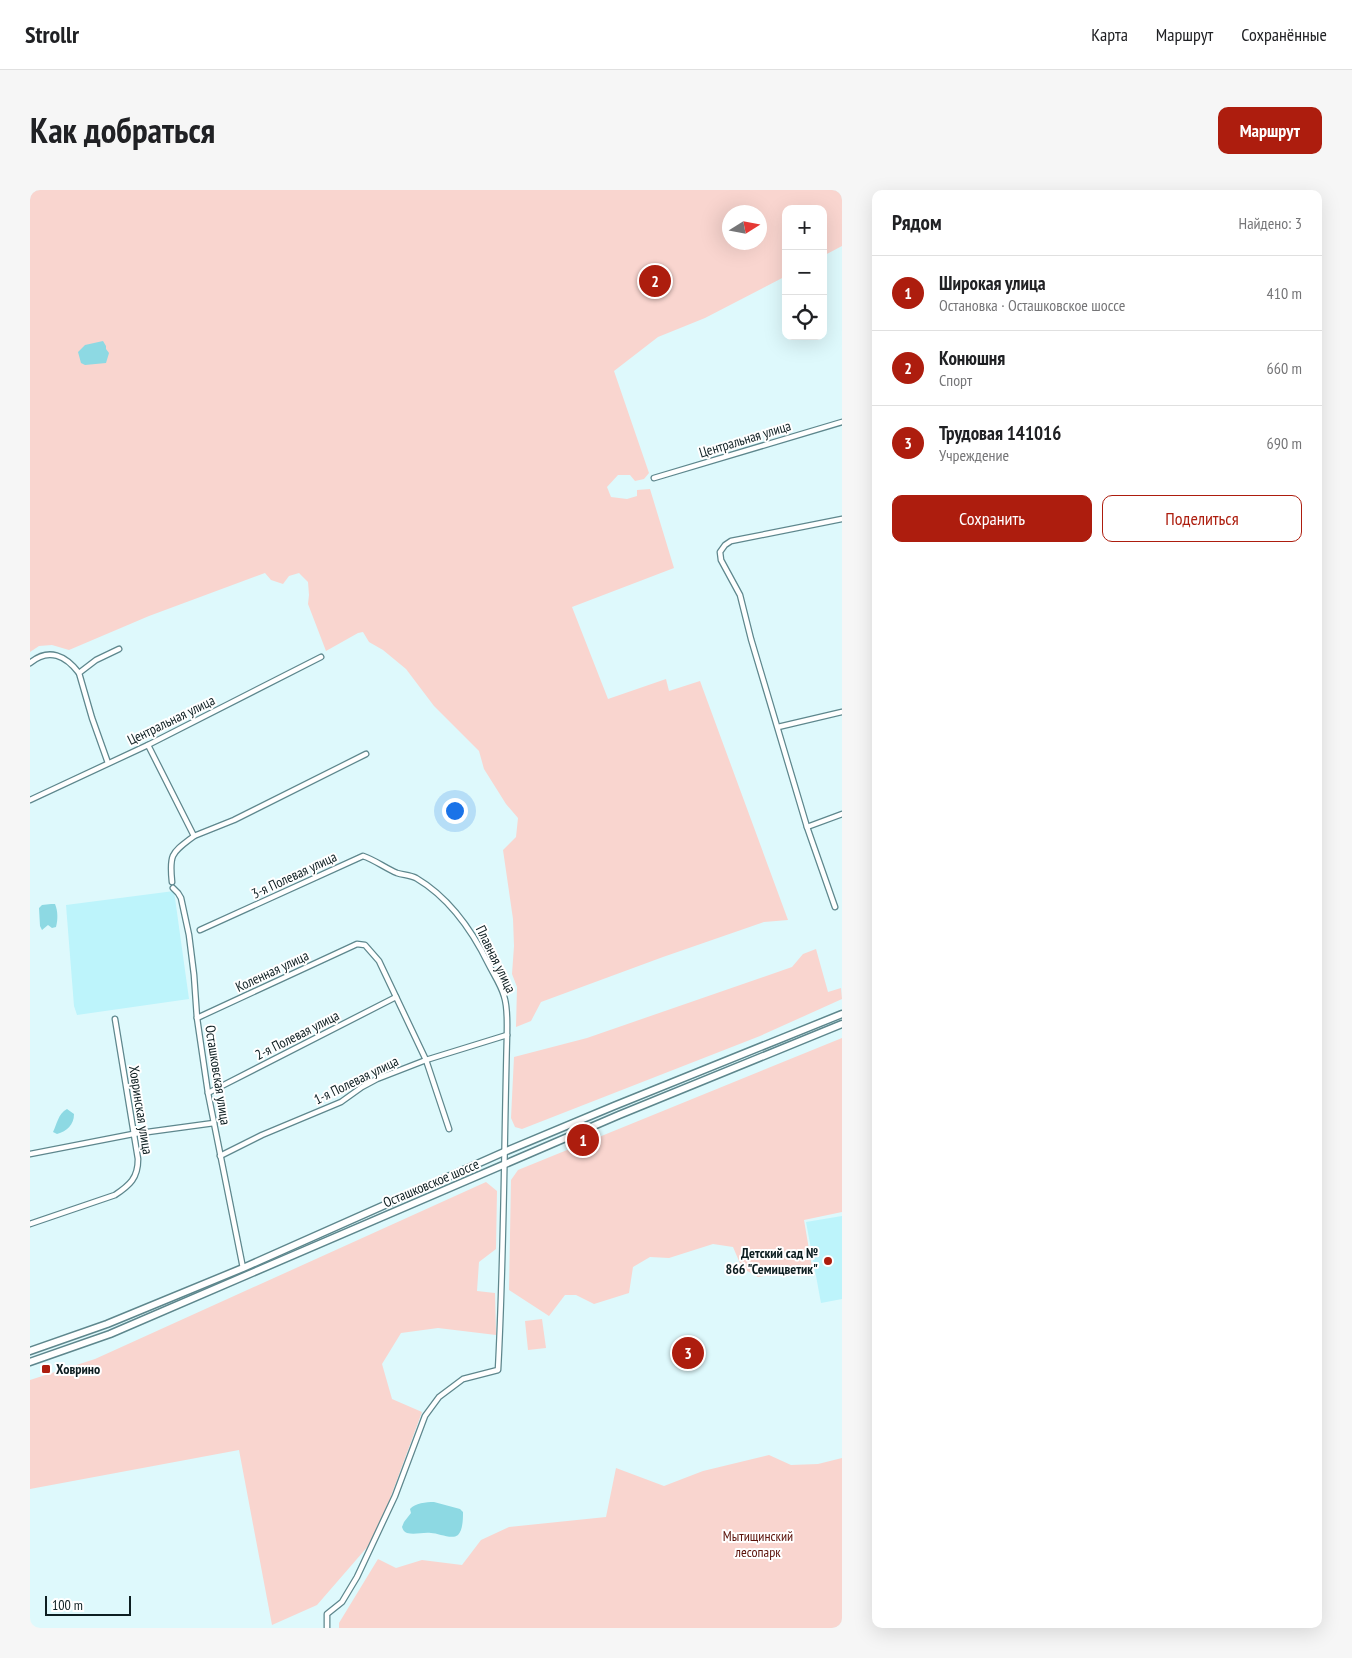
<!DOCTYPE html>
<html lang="ru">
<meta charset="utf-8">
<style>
body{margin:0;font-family:"PT Sans Narrow",sans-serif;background:#f6f6f6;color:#202124}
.controls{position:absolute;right:15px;top:15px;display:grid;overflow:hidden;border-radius:10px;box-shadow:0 5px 20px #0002}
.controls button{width:45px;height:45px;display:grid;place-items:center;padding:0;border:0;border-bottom:1px solid #e0e0e0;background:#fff;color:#202124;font:25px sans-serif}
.compass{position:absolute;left:692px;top:15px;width:45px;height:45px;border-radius:50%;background:#fff;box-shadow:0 5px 20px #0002;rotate:79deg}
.scale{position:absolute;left:15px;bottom:12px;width:86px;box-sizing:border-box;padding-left:5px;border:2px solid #0d1e21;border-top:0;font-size:14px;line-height:18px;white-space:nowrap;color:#0d1e21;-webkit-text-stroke:4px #fff;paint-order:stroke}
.you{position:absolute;left:424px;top:620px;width:18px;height:18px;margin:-12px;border:4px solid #fff;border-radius:50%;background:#1a73e8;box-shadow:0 0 0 8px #1a73e833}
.badge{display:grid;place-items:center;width:32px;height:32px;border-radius:50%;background:#ad1d0e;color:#fff;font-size:16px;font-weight:700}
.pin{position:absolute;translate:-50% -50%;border:2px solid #fff;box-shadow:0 1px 5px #0006}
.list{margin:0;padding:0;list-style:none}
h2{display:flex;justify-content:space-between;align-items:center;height:65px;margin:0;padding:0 20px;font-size:21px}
h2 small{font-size:16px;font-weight:400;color:#757577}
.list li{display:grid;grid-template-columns:32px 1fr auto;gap:15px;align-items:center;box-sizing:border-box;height:75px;padding:0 20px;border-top:1px solid #e0e0e0}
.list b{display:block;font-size:19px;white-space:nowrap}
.list p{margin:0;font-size:16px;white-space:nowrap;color:#757577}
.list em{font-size:16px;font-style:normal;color:#757577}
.actions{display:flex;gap:10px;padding:15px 20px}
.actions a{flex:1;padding:11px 0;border:1px solid #ad1d0e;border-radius:10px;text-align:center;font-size:18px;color:#ad1d0e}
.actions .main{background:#ad1d0e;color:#fff}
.icon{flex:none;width:28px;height:28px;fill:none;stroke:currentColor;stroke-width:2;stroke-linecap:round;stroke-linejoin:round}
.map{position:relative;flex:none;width:812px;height:1438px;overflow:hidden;border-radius:10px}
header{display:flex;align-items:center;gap:30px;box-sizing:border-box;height:70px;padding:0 25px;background:#fff;border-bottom:1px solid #e0e0e0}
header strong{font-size:24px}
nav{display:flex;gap:28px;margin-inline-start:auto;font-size:18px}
.intro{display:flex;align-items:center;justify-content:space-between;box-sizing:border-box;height:120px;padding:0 30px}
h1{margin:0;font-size:35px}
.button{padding:12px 22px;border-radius:10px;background:#ad1d0e;color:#fff;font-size:18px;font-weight:700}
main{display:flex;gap:30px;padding:0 30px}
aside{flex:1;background:#fff;border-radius:10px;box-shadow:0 5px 20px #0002}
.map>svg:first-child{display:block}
</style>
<header>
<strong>Strollr</strong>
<nav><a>Карта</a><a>Маршрут</a><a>Сохранённые</a></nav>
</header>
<div class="intro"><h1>Как добраться</h1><a class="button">Маршрут</a></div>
<main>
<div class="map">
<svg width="812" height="1438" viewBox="0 0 812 1438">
<rect width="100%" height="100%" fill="#def9fc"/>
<g fill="#bdf4fb">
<path d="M 144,701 L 159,809 L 47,825 L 44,816 L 36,715 Z"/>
<path d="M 812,1026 L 812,1109 L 791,1113 L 776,1032 Z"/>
</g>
<g fill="#f9d5cf" fill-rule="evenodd">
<path d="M 0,0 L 812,0 L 812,56 L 793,66 L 793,19 L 756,19 L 756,86 L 675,128 L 628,147 L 584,181 L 619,283 L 614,289 L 605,291 L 600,285 L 588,285 L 577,297 L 581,307 L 597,309 L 607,306 L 607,300 L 620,299 L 644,378 L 542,417 L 578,509 L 636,489 L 639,501 L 670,491 L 758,730 L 734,732 L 633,767 L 511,812 L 501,831 L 486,837 L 487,797 L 482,784 L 484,756 L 483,729 L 473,660 L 486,647 L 488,628 L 476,614 L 454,579 L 449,561 L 404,516 L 376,479 L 353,460 L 339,452 L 333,442 L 328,443 L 296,461 L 278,414 L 279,405 L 278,392 L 269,383 L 259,386 L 253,394 L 241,390 L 235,383 L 119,426 L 39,460 L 22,455 L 9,456 L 0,462 ZM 699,22 L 729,22 L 729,52 L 699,52 Z"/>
<path d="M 786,759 L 798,802 L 811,798 L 812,809 L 730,846 L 492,939 L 485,937 L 481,928 L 484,867 L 557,848 L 762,777 L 773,764 Z"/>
<path d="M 812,848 L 812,1022 L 774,1030 L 782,1077 L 728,1087 L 712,1078 L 703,1057 L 683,1054 L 639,1068 L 620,1067 L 603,1077 L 599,1103 L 564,1114 L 546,1105 L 535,1105 L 519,1126 L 479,1100 L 481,990 L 488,980 Z"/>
<path d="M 456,992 L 467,1001 L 466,1059 L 449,1072 L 447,1101 L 465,1103 L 466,1145 L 408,1138 L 371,1143 L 352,1174 L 362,1209 L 392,1222 L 346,1347 L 287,1415 L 242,1435 L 209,1260 L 0,1299 L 0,1190 L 65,1169 Z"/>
<path d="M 512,1129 L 516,1158 L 498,1160 L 495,1131 Z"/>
<path d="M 739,1265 L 761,1275 L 788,1274 L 812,1268 L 812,1438 L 309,1438 L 309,1433 L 348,1369 L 366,1378 L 392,1370 L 432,1375 L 451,1350 L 479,1337 L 576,1327 L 586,1278 L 634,1296 L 673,1281 Z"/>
</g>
<g fill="#8dd9e3">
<path d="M 73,151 L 76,156 L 76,159 L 79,163 L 76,173 L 55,175 L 51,173 L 48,162 L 55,155 Z"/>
<path d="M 21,714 L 25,714 C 28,721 28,730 26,737 L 22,738 L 18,735 L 12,740 L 10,736 L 9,718 L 12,715 Z"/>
<path d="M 37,919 L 44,924 C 44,935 37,941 27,944 L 23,942 C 27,934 28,924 37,919 Z"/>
<path d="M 404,1312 L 430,1319 L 433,1322 C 433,1328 433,1340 428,1345 C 422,1350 408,1343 401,1343 C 393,1342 385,1345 377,1343 C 374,1342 373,1340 372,1337 L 374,1332 L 381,1323 L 380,1319 C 385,1313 396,1312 404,1312 Z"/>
</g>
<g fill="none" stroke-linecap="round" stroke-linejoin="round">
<g stroke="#5e878d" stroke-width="7">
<g id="street">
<path d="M 624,288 L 812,232"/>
<path d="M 0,473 C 19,457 36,466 49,483"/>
<path d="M 748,537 L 812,522"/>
<path d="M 118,555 L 164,646 C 142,663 139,663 142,692"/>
<path d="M 78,573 L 62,528 L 49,483 L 66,470 L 89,459"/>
<path d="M 0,610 L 118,555 L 291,467"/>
<path d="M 777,637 L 812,624"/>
<path d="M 164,646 L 204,630 L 336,564"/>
<path d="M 143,698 L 148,703 L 151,708 L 159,745 L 164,785 L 167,828 L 178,903 L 213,1078"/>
<path d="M 805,717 L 777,637 L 721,449 L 710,405 L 691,370 L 690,362 L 695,355 L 701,351 L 812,329"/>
<path d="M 170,740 L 333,666 C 345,670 355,678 367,683 C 373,685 380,685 386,688 C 420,708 442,740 459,775 C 464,785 471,795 474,806 C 478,818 477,832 477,845 C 474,956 474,1068 468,1180 L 433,1189 L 409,1207 L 395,1226 L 365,1306 L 327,1387 L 312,1412 L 297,1424 L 297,1438"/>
<path d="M 167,828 L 327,754 L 335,755 L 349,771 L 396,870 L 419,939"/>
<path d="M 178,903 L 366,807"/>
<path d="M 0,964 L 103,944 L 184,933"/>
<path d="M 190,966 L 232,945 L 311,912 L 332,897 L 347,889 L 396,870 L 477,845"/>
<path d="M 0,1034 L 85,1005 C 100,995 108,988 108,969 L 85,829"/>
</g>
</g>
<g stroke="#5e878d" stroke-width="9">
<g id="secondary">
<path d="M 0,1161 L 77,1134 L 213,1078 L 474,962 L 584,916 L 812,824"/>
<path d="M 0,1172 L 80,1144 L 589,925 L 812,834"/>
</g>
</g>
<use href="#street" stroke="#fff" stroke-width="4.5"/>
<use href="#secondary" stroke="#fff" stroke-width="6"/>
</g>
<g fill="#ad1d0e" stroke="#fff" stroke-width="2">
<circle cx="798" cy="1071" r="5"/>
<rect x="11" y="1174" width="10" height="10" rx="2.5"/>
</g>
<g text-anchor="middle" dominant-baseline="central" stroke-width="4" stroke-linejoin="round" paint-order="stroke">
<g font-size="14" fill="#0d1e21" stroke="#fff">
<text transform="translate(715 249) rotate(-17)">Центральная улица</text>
<text transform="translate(141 530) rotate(-26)">Центральная улица</text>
<text transform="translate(264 685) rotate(-25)">3-я Полевая улица</text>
<text transform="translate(466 769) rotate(64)">Плавная улица</text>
<text transform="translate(242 781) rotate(-25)">Коленная улица</text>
<text transform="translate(267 845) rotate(-27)">2-я Полевая улица</text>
<text transform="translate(188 885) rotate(81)">Осташковская улица</text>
<text transform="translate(326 890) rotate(-26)">1-я Полевая улица</text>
<text transform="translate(111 920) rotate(81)">Ховринская улица</text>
<text transform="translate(401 993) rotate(-23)">Осташковское шоссе</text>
</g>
<g font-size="14" font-weight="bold" fill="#0d1e21" stroke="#fff" text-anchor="end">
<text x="788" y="1063">Детский сад №<tspan x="788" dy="16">866 "Семицветик"</tspan></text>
<text x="26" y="1179" text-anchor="start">Ховрино</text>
</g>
<g font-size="14" fill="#5b120a" stroke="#fff">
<text x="728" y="1346">Мытищинский<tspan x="728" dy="16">лесопарк</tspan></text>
</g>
</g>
</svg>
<div class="controls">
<button>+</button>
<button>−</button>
<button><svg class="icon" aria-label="locate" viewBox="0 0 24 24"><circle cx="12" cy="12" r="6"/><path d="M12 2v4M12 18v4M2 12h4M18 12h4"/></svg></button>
</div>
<svg class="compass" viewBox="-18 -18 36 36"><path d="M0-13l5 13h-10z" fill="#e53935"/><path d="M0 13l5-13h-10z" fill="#757577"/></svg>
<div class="scale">100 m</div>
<div class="you"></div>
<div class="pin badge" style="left:553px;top:950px">1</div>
<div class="pin badge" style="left:625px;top:91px">2</div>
<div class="pin badge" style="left:658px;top:1163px">3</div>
</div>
<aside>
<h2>Рядом<small>Найдено: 3</small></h2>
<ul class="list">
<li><span class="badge">1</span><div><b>Широкая улица</b><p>Остановка · Осташковское шоссе</p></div><em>410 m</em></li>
<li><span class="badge">2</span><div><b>Конюшня</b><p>Спорт</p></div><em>660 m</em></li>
<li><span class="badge">3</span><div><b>Трудовая 141016</b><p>Учреждение</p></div><em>690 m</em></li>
</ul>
<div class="actions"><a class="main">Сохранить</a><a>Поделиться</a></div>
</aside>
</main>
